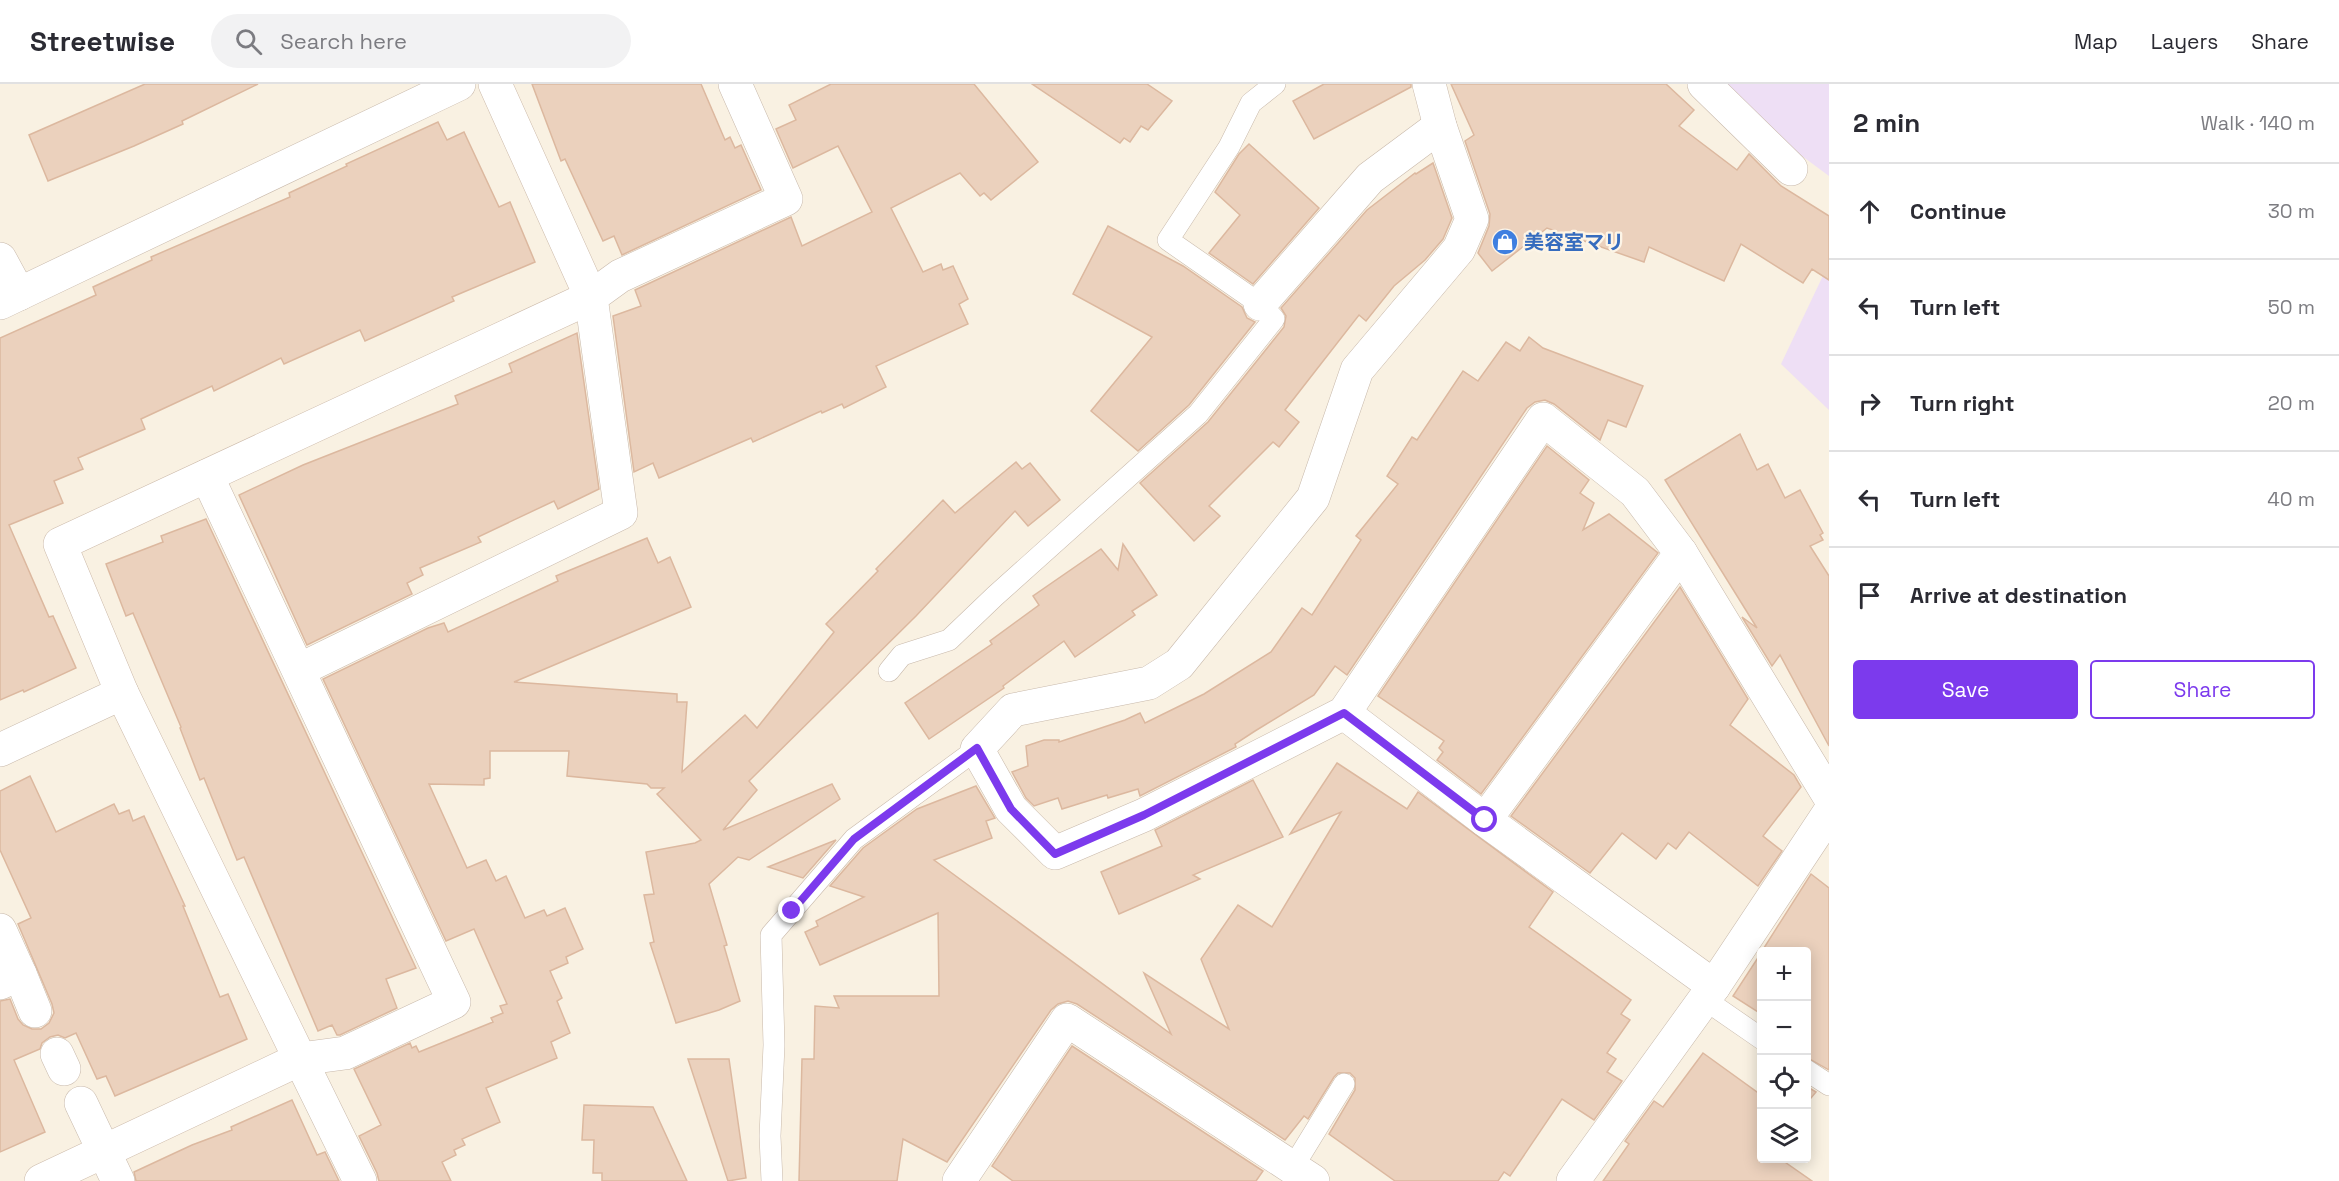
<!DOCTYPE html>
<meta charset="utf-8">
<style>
body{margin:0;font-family:"Space Grotesk","Noto Sans JP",sans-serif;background:#f2f2f3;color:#2b2b33}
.controls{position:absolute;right:18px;bottom:18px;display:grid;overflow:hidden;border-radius:6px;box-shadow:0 3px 15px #0003}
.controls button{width:54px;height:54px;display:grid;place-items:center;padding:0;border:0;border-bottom:2px solid #e1e1e2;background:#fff;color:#2b2b33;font:30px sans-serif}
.stop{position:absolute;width:18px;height:18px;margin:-14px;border:4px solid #7c3aed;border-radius:50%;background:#fff}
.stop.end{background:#7c3aed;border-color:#fff;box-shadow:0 2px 6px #0008}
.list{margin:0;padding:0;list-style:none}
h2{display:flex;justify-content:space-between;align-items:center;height:78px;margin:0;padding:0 24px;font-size:26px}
h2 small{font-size:20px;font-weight:400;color:#7c7c81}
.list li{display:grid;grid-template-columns:39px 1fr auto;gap:18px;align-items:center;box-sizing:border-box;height:96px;padding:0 24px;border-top:2px solid #e1e1e2}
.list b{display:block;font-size:22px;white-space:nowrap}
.list em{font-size:20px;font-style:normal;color:#7c7c81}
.actions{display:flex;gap:12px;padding:18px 24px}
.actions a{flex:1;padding:14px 0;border:2px solid #7c3aed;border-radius:6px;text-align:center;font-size:21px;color:#7c3aed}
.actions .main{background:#7c3aed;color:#fff}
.icon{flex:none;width:33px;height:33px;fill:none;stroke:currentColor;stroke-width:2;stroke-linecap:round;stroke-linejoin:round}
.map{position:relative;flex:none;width:1829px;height:1097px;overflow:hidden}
header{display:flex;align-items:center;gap:36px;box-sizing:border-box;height:84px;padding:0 30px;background:#fff;border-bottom:2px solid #e1e1e2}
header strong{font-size:28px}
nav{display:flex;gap:33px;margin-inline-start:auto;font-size:21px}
.search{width:420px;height:54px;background:#f2f2f3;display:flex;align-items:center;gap:15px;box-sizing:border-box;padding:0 21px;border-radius:33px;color:#7c7c81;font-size:22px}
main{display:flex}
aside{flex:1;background:#fff}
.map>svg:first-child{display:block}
</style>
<header>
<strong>Streetwise</strong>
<div class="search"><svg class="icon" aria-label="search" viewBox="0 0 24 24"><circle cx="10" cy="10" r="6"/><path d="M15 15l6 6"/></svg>Search here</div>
<nav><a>Map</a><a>Layers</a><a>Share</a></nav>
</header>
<main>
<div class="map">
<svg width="1829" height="1097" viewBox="0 0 1829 1097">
<rect width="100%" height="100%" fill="#f9f1e2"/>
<g fill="#eedff5">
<path d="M 1719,0 L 1829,0 L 1829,92 L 1756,38 Z"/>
<path d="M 1829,179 L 1829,326 L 1781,280 Z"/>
</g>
<g fill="#ebd1bd" stroke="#dcb89f" stroke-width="1.5">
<path d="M 145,0 L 258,0 L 182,37 L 183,40 L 134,62 L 48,97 L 29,51 Z"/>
<path d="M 532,0 L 701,0 L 725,56 L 730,53 L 735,64 L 741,61 L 761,106 L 622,171 L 614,152 L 603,157 L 565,75 L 561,77 Z"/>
<path d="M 831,0 L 974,0 L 1038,78 L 991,116 L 984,109 L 980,112 L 960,89 L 891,124 L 923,188 L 941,180 L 943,186 L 953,182 L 968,215 L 959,220 L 968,240 L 876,282 L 886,303 L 844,324 L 842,320 L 822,329 L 821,327 L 753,358 L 751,354 L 659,394 L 653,379 L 634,388 L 613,232 L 641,222 L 635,206 L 791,133 L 802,162 L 872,128 L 838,62 L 793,84 L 776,45 L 796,36 L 789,21 Z"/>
<path d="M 1032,0 L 1147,0 L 1172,17 L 1148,46 L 1141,42 L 1130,58 L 1124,54 L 1120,59 Z"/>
<path d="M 1324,0 L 1411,0 L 1411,3 L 1314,55 L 1293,17 Z"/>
<path d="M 1451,0 L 1666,0 L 1694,26 L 1679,42 L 1737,86 L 1749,70 L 1781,102 L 1829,132 L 1829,196 L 1812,185 L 1803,199 L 1741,160 L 1724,197 L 1649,163 L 1644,178 L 1547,144 L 1492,187 L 1478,169 L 1489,142 L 1490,130 L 1465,57 L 1474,51 Z"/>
<path d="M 438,38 L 447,56 L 464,48 L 499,123 L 510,118 L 535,178 L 452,213 L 454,217 L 365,257 L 360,246 L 284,280 L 281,274 L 214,307 L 212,302 L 141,335 L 145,345 L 78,374 L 83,385 L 54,397 L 63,419 L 9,441 L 49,533 L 53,532 L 76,584 L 24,608 L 23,606 L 0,616 L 0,254 L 96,211 L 93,203 L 152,176 L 151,173 L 290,113 L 289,109 L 347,82 L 346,80 Z"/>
<path d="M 1249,60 L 1319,124 L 1253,200 L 1209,169 L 1240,131 L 1215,108 L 1239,70 Z"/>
<path d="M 1433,79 L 1452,134 L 1443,155 L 1425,176 L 1394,202 L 1366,237 L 1359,231 L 1285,326 L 1299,338 L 1279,363 L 1273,358 L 1209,422 L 1220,432 L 1194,457 L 1140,399 L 1208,338 L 1284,243 L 1286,232 L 1281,224 L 1367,126 L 1415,89 L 1416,90 Z"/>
<path d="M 1108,142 L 1183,182 L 1242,223 L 1247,234 L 1255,238 L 1189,321 L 1138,367 L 1091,327 L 1152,253 L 1073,210 Z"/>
<path d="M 577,249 L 599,405 L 558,425 L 554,417 L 478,453 L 481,458 L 420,484 L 423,491 L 407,499 L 412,510 L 307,561 L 239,411 L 303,381 L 458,320 L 455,312 L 512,288 L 509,280 Z"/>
<path d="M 1529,253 L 1543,264 L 1643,302 L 1626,343 L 1608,336 L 1600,356 L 1554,320 L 1545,316 L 1535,318 L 1527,324 L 1347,591 L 1335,582 L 1314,611 L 1255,647 L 1235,660 L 1236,663 L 1140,712 L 1138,705 L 1108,714 L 1107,711 L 1062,725 L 1058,714 L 1034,722 L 1026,714 L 1012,688 L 1028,682 L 1026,662 L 1044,656 L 1059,656 L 1059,658 L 1125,636 L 1140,629 L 1145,639 L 1204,610 L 1271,568 L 1302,524 L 1312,531 L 1361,456 L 1356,452 L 1398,400 L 1387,392 L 1412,353 L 1417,356 L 1463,287 L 1478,297 L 1506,258 L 1520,267 Z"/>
<path d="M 1740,350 L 1757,386 L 1768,380 L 1785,414 L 1800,406 L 1823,449 L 1820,451 L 1823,456 L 1810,462 L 1829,492 L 1829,662 L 1780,571 L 1772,582 L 1742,533 L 1757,544 L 1665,396 Z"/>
<path d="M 1547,362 L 1589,396 L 1580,409 L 1594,419 L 1583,446 L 1609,430 L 1658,469 L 1481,710 L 1437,676 L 1443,668 L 1439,664 L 1444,657 L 1378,612 Z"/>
<path d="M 1016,378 L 1022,385 L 1030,379 L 1060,416 L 1028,442 L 1015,427 L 916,532 L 749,697 L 757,706 L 723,746 L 832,700 L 840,715 L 749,776 L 738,773 L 709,800 L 727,861 L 724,862 L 740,917 L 719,926 L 676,939 L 650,859 L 654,858 L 644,811 L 654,810 L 646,768 L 695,759 L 701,756 L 657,710 L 664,704 L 651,704 L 647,700 L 567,692 L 569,667 L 490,667 L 490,694 L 484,695 L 484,701 L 429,700 L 467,784 L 486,776 L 496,797 L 506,792 L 525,834 L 544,826 L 547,832 L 565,824 L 583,865 L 566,873 L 568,879 L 550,887 L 562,914 L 557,917 L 570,949 L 551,958 L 557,974 L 486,1004 L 500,1038 L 462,1055 L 465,1061 L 454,1066 L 456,1071 L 442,1078 L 451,1097 L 379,1097 L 377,1089 L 359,1052 L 381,1041 L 354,985 L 410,959 L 412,964 L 416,962 L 419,968 L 493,938 L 491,934 L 503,929 L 500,922 L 507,920 L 474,845 L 446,857 L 323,595 L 428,544 L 444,539 L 448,548 L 558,497 L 556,492 L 647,454 L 658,479 L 670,473 L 691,523 L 514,598 L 677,610 L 677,618 L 687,618 L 682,688 L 745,631 L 757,644 L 834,548 L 826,540 L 878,487 L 876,485 L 943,416 L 955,429 Z"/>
<path d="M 206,435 L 416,884 L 386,895 L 397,924 L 340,951 L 337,951 L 332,941 L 318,947 L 244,773 L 237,776 L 204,694 L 200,696 L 180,644 L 181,643 L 133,529 L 126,532 L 106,480 L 163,458 L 161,452 Z"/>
<path d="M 1123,460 L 1157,511 L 1132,527 L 1135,531 L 1075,573 L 1064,557 L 1003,602 L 1004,604 L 929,655 L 905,619 L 992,560 L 990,557 L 1039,521 L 1033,512 L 1101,465 L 1118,486 Z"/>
<path d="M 1680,503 L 1748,615 L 1730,641 L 1794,691 L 1801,703 L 1763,752 L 1782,767 L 1758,802 L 1689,748 L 1676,765 L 1668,759 L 1656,775 L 1622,749 L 1590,789 L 1511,732 Z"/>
<path d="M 1337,679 L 1407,725 L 1418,708 L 1553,808 L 1529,843 L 1631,916 L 1621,930 L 1630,936 L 1607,969 L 1616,975 L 1607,988 L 1622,997 L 1594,1036 L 1562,1015 L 1510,1092 L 1504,1088 L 1498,1097 L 1395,1097 L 1329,1050 L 1355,1006 L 1355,994 L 1350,989 L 1338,989 L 1334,993 L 1308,1035 L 1304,1032 L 1285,1056 L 1077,920 L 1068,917 L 1058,920 L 1051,926 L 947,1078 L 903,1055 L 897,1097 L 799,1097 L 802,975 L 814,975 L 815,922 L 839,924 L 834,912 L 939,912 L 938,829 L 820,881 L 805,848 L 818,842 L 816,837 L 864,813 L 830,802 L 863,764 L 917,725 L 976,702 L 995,734 L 986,737 L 992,754 L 934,776 L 1171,950 L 1144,889 L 1229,945 L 1201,875 L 1238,821 L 1272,843 L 1341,728 L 1290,750 Z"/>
<path d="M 30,692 L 56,748 L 114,720 L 119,730 L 129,726 L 133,737 L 144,732 L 185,822 L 183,822 L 220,913 L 228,910 L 247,955 L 115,1012 L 106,992 L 97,995 L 76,949 L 65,954 L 58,951 L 50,953 L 42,959 L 40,965 L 14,976 L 45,1048 L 0,1068 L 0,917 L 10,915 L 18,935 L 23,941 L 32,945 L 41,945 L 49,939 L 54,929 L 52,920 L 18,840 L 31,834 L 0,766 L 0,707 Z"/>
<path d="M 1253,696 L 1283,753 L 1193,791 L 1200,795 L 1119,830 L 1101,788 L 1162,762 L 1155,746 Z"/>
<path d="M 836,756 L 803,794 L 768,783 Z"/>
<path d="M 1811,790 L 1829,804 L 1829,986 L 1806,973 L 1806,867 L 1762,867 Z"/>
<path d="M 1761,869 L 1761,930 L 1733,912 Z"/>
<path d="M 1072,962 L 1263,1087 L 1256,1097 L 1013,1097 L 992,1082 Z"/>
<path d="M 1703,969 L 1761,1011 L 1761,1074 L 1779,1074 L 1812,1097 L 1603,1097 L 1629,1060 L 1625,1057 L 1654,1017 L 1663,1023 Z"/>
<path d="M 688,975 L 729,975 L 746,1094 L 728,1097 Z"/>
<path d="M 1806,1002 L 1816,1008 L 1806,1020 Z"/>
<path d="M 292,1016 L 317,1071 L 325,1068 L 339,1097 L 136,1097 L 134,1088 L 192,1061 L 232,1046 L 231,1043 Z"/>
<path d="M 584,1021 L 653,1023 L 687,1097 L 602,1097 L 602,1089 L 593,1089 L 594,1056 L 582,1056 Z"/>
</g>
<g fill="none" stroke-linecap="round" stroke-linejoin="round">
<g stroke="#c8b9ab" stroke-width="22">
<g id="lane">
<path d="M 889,587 L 902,571 L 949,556 L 995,512 L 1198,330 L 1274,235 L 1260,220 L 1168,156 L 1229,63 L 1251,19 L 1275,0"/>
<path d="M 1704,915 L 1762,955"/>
<path d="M 1806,986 L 1829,1001"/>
<path d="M 1293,1083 L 1344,1000"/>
<path d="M 772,1097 L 770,1052 L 774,961 L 771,851 L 854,755 L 977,665"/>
</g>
</g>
<g stroke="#c8b9ab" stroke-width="34">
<g id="street">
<path d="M 1429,0 L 1440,42 L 1472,135 L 1459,165 L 1357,286 L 1313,414 L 1179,580 L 1149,599 L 1013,626 L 977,665 L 1011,725 L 1055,769 L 1144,731 L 1344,629 L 1543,335 L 1635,408 L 1681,469 L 1829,712"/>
<path d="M 1704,0 L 1791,85"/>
<path d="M 0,175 L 19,210"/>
<path d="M 0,219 L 459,0"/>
<path d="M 1260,220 L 1370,94 L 1440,42"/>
<path d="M 207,392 L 454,918 L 345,969 L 300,975 L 360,1097"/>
<path d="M 299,586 L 621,429 L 591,213 L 620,192 L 786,115 L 735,0"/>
<path d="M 1344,629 L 1485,736 L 1714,902"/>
<path d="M 0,666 L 122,609"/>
<path d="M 1485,736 L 1681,469"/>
<path d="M 0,846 L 20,890 L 0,899"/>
<path d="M 20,890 L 35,927"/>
<path d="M 57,970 L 64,985"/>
<path d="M 81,1019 L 118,1097"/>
<path d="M 959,1097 L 1067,936 L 1313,1097"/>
<path d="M 1573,1097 L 1714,902 L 1829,729"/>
</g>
</g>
<g stroke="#cdbbab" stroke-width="34">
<path id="secondary" d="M 41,1097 L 300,975 L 122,609 L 60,460 L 591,213 L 495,0"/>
</g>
<use href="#lane" stroke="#fff" stroke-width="21"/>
<use href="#street" stroke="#fff" stroke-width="33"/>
<use href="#secondary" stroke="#fff" stroke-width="33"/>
</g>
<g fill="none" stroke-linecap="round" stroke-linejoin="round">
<path stroke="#7c3aed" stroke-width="8" d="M 792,827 L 854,755 L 977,664 L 1011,725 L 1055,770 L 1144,731 L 1344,629 L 1485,736"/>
</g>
<defs>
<g id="shop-disc" transform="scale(1.35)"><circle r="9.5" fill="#3f7fe0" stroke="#fdf5e7"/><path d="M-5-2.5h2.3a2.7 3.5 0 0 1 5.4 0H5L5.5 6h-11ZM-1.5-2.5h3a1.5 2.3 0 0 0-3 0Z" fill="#fff"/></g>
</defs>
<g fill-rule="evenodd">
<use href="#shop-disc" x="1505" y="158"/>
</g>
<g text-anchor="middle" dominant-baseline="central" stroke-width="4.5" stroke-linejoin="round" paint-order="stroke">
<g font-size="20" font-weight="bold" fill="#366cbe" stroke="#fdf5e7" text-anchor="start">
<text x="1524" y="158">美容室マリ</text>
</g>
</g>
</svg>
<div class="controls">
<button>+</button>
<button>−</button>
<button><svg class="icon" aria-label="locate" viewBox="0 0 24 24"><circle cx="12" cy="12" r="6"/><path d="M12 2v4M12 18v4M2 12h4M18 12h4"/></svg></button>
<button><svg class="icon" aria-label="layers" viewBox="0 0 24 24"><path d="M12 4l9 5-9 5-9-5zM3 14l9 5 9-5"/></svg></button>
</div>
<div class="stop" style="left:1485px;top:736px"></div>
<div class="stop end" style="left:792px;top:827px"></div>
</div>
<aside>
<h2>2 min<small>Walk · 140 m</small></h2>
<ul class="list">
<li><svg class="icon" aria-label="ahead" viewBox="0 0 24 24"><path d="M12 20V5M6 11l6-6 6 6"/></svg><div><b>Continue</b></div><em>30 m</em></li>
<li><svg class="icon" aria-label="left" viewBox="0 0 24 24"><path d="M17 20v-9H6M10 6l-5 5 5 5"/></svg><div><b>Turn left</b></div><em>50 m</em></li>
<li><svg class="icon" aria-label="right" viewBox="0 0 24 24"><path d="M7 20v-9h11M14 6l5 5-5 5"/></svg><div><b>Turn right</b></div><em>20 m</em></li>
<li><svg class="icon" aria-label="left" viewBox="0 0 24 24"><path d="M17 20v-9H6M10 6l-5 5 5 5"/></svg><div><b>Turn left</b></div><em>40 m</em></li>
<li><svg class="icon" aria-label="arrive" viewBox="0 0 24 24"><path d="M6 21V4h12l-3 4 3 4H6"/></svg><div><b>Arrive at destination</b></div></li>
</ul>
<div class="actions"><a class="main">Save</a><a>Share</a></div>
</aside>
</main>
